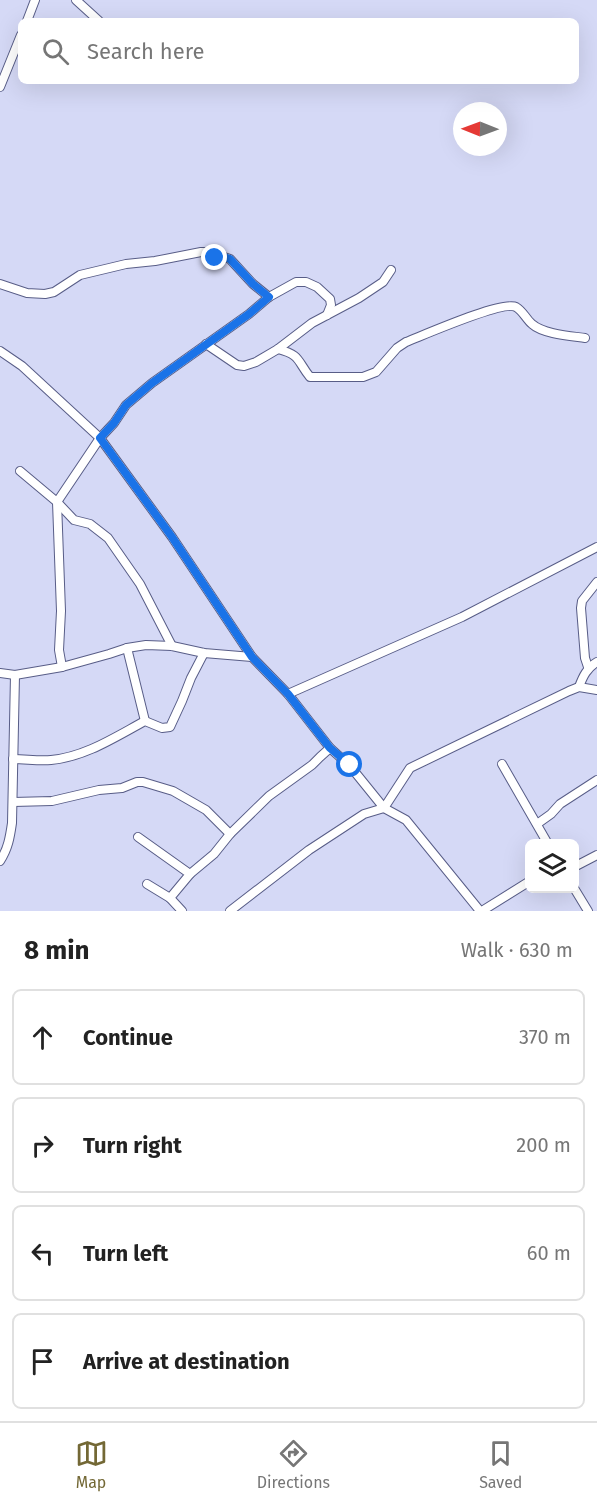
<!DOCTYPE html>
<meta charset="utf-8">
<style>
body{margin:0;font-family:"Fira Sans",sans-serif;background:#f6f6f6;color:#222}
.controls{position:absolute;right:18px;bottom:18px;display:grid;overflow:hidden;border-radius:9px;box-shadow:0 6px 24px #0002}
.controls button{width:54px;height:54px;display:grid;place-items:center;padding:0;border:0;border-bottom:2px solid #e0e0e0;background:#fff;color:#222;font:30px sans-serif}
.compass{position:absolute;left:453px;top:102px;width:54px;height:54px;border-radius:50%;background:#fff;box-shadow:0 6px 24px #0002;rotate:271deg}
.stop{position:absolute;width:18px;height:18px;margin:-14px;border:4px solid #1a73e8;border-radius:50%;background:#fff}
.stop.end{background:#1a73e8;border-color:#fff;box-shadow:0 2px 6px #0008}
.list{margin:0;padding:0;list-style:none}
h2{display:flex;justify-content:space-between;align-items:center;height:78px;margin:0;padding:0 24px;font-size:26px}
h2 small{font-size:20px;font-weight:400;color:#767676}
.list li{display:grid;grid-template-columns:39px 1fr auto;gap:18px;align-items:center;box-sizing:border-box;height:96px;margin:0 12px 12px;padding:0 12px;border:2px solid #e0e0e0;border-radius:9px}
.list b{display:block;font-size:22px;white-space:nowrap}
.list em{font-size:20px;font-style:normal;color:#767676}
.icon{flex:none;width:33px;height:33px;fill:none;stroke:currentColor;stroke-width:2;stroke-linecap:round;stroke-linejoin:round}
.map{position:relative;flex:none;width:597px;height:911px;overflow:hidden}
.search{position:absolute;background:#fff;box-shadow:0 6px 24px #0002;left:18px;right:18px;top:18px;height:66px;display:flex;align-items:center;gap:15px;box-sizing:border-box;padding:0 21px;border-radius:9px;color:#767676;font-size:22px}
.sheet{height:510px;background:#fff}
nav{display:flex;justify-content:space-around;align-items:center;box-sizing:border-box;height:84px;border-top:2px solid #e0e0e0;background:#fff;font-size:16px;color:#767676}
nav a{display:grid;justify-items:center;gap:3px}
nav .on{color:#736835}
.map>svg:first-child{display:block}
</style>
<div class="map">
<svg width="597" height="911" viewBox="0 0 597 911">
<rect width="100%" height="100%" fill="#d5d9f6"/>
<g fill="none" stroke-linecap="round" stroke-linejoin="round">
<g stroke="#585d87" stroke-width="10">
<g id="minor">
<path d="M 76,0 L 99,21"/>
<path d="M 27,21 L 35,0"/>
<path d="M 0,87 L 21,35"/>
<path d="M 0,284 L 27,293 L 45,294 L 54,292 L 80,275 L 126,264 L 155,261 L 201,252 L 204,252 L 211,257 L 224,257 L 230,259 L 253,284 L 269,297"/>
<path d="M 206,344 L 237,365 L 244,366 L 256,362 L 278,349 L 312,323 L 359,298 L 383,282 L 391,270"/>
<path d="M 278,349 C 301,355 297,361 310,377 L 363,377 L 376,372 L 397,348 L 406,342 C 424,335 503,300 516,307 C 523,311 526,319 532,324 C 543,334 571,336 585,338"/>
<path d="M 0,351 L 22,366 L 100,438 L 172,537 L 252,657 L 288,694 L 330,748 L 350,766 L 384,808 L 406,820 L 480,911"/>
<path d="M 20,471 L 57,502 L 74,520 L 90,524 L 108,538 L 140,584 L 172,646"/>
<path d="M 127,648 L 145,721"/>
<path d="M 62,667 L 59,650 L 61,611 L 57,502 L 100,438 L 114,423 L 126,405 L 152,383 L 249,314 L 269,297 L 296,282 L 306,282 L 317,287 L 330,299 L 331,305 L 327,315"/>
<path d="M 588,667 L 585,658 L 581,608 L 582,601 L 597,582"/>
<path d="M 0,673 L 15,675 L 62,667 L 109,654 L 127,648 L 146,645 L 172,646 L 204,653 L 252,657"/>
<path d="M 579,687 C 583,676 587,668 597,662"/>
<path d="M 288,694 L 462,617 L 597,547"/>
<path d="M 13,759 C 26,759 38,761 51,760 C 85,757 115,737 145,721 L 162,728 L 170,727 L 182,701 L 191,678 L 204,653"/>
<path d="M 502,764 L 548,844"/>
<path d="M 13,802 L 52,801 L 99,790 L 122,788 L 137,782 L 143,782 L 173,791 L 206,810 L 230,834"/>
<path d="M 537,824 L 551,814 L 560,804 L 597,780"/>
<path d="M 138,837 L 190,874 L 170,898 L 182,911"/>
<path d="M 0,861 C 8,849 10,837 12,823 L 15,675"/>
<path d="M 574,867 L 597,855"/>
<path d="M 190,874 L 214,854 L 230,834 L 269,796 L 312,765 L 320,757 L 330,748"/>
<path d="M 147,884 L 170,898"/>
<path d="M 574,888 L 588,911"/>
<path d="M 230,911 L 309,850 L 364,814 L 384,808 L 410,768 L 569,691 L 579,687 L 597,690"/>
<path d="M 482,911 L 530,881"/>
</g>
</g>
<use href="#minor" stroke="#fff" stroke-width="8"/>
</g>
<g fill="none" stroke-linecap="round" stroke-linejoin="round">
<path stroke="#1a73e8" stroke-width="8" d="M 215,258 L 224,257 L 230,259 L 253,284 L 269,297 L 249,314 L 152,383 L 126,405 L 114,423 L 100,438 L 172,537 L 252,657 L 288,694 L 330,748 L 350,765"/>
</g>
</svg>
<div class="controls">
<button><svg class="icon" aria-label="layers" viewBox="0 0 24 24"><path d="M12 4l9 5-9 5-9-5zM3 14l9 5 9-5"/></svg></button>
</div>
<svg class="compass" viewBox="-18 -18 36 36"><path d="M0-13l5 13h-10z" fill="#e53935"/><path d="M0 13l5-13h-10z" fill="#767676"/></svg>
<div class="stop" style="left:350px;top:765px"></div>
<div class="stop end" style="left:215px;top:258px"></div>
<div class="search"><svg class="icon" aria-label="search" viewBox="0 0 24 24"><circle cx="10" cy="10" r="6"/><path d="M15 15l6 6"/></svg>Search here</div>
</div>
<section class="sheet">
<h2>8 min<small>Walk · 630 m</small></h2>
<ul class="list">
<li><svg class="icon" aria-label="ahead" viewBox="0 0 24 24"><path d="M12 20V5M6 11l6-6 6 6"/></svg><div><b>Continue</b></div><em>370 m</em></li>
<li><svg class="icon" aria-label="right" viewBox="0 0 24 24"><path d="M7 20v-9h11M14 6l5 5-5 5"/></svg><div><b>Turn right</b></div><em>200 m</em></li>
<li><svg class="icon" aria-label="left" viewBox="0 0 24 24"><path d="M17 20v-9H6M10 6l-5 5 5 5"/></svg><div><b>Turn left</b></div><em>60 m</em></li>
<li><svg class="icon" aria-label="arrive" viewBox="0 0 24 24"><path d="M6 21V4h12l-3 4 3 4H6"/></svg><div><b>Arrive at destination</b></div></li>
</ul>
</section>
<nav>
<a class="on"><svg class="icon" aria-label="map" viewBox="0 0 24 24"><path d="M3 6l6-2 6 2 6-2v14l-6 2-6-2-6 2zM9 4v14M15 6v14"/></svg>Map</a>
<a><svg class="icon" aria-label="directions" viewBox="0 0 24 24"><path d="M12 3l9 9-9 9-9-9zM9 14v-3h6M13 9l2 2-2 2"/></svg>Directions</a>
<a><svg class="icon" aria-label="saved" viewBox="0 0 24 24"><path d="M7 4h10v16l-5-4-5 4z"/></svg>Saved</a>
</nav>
